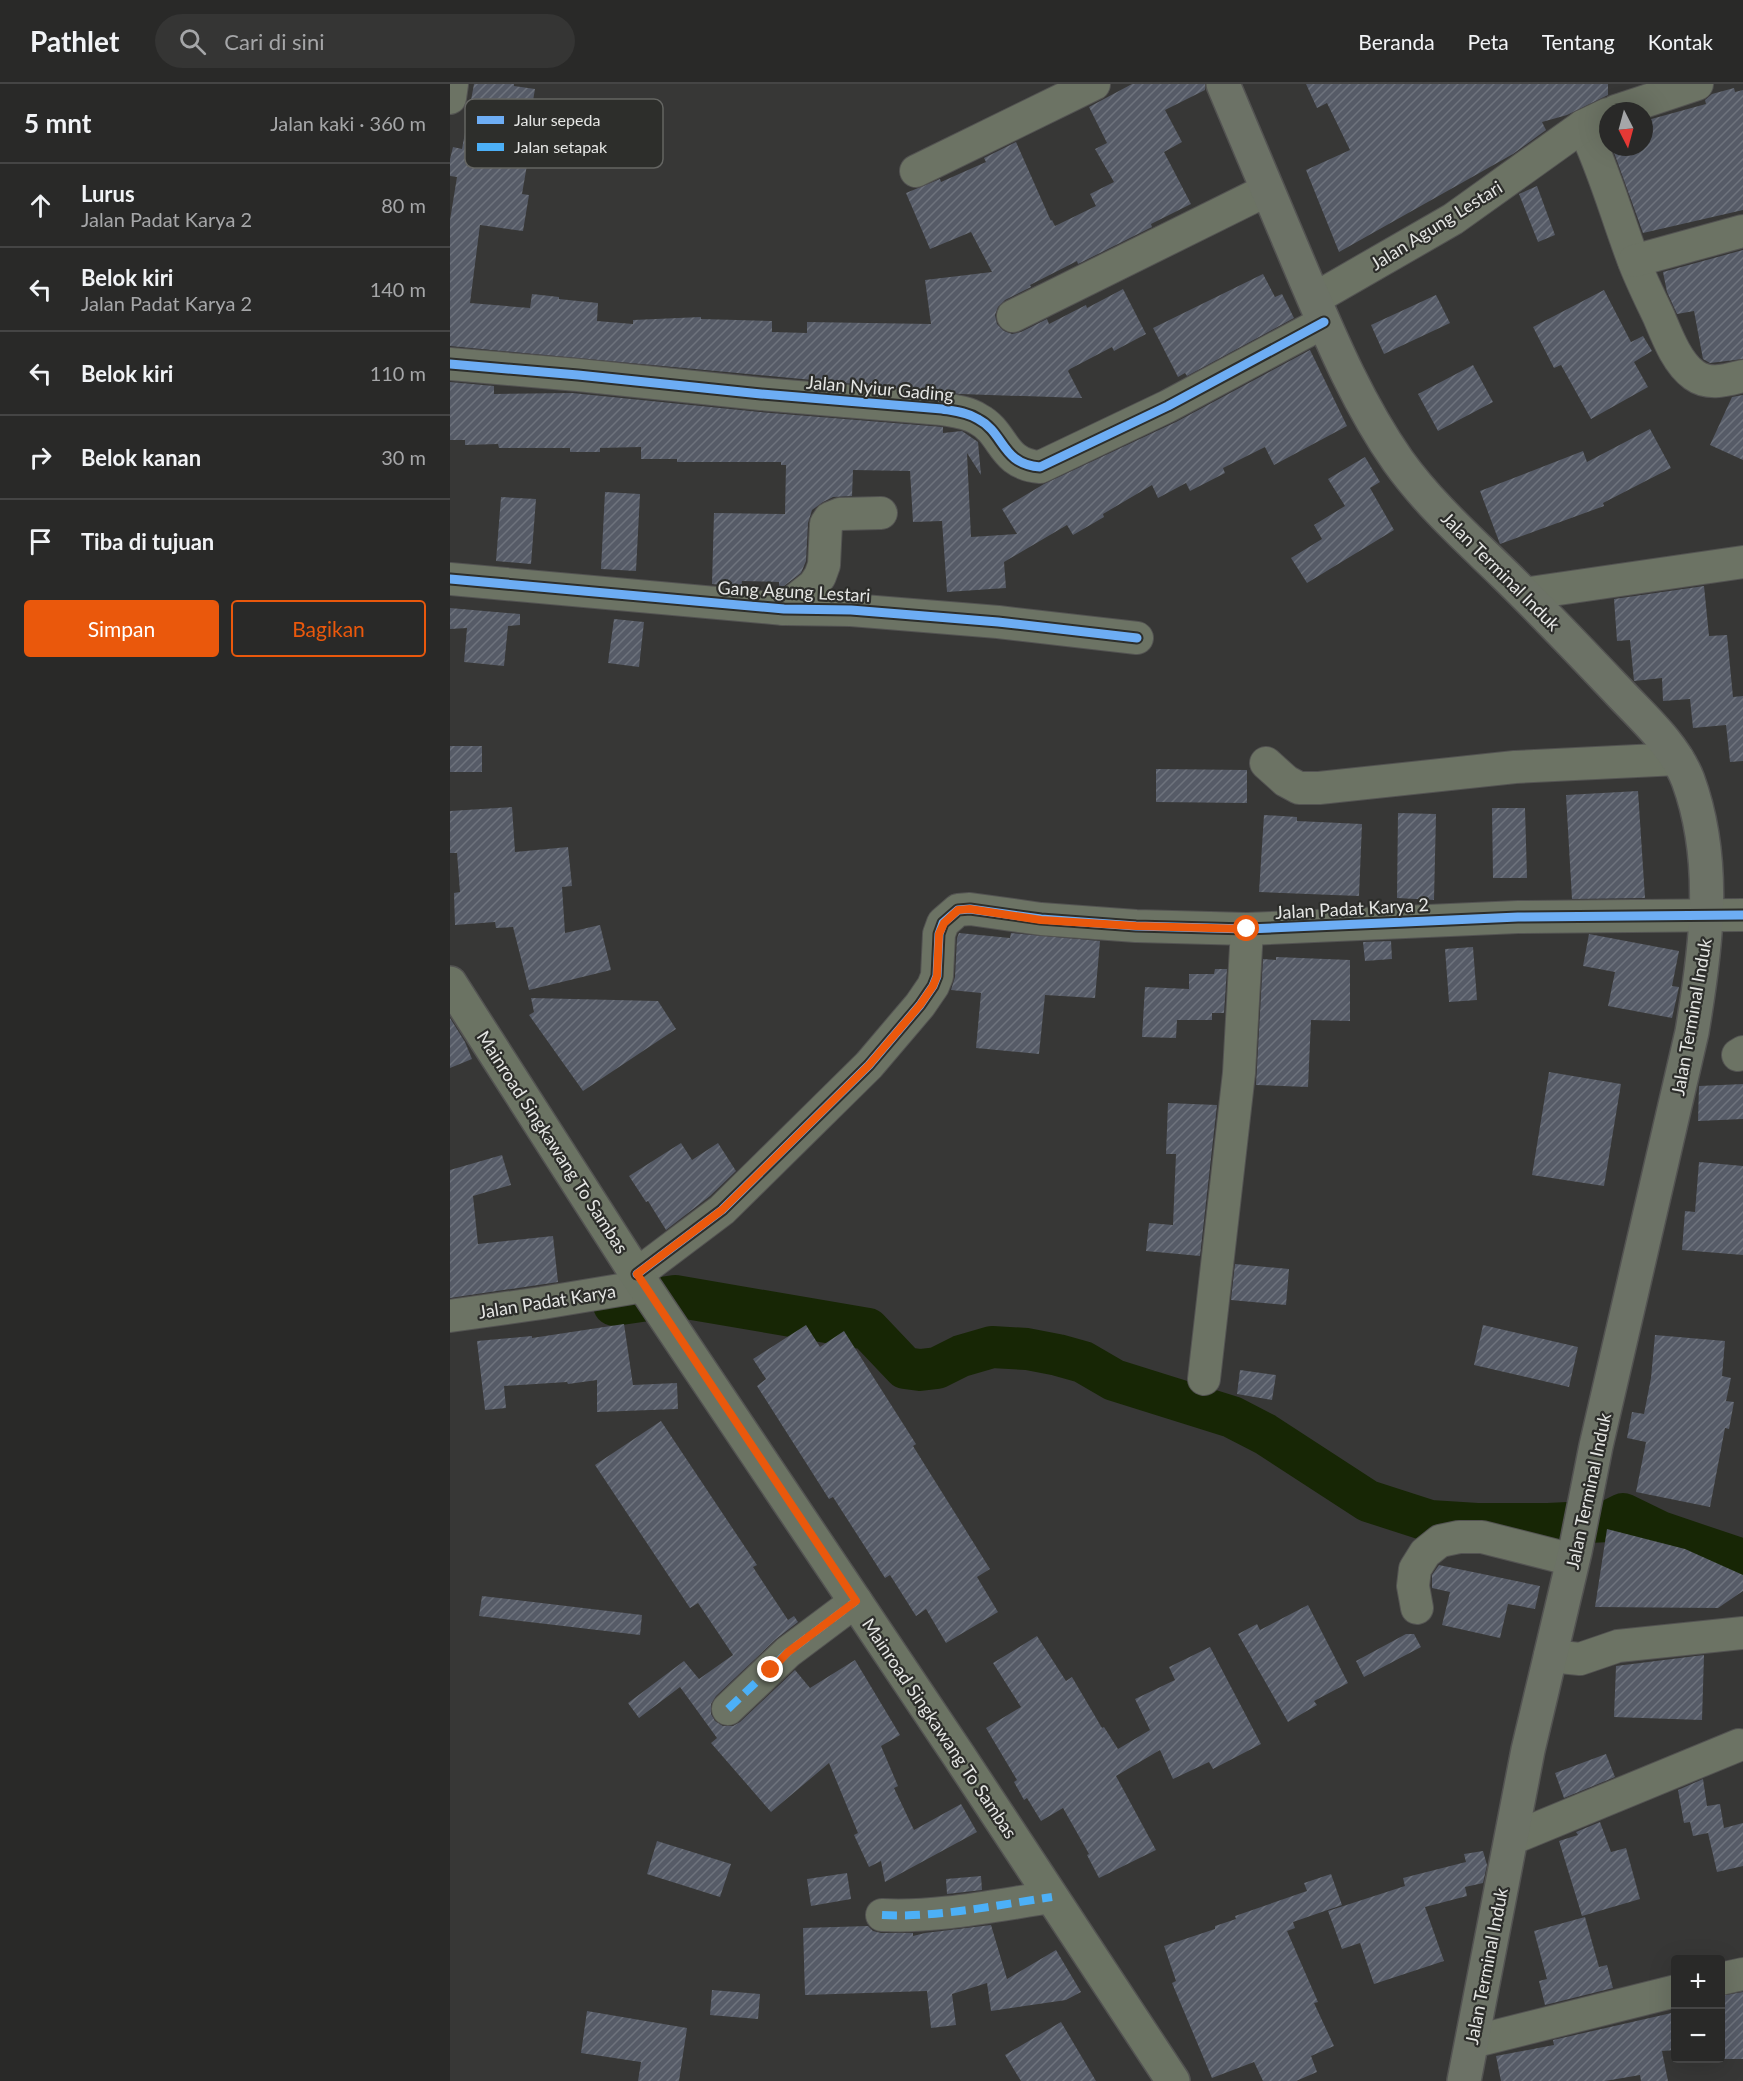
<!DOCTYPE html>
<html lang="id">
<meta charset="utf-8">
<style>
body{margin:0;font-family:Lato,sans-serif;background:#353534;color:#f1f3f6}
.controls{position:absolute;right:18px;bottom:18px;display:grid;overflow:hidden;border-radius:6px;box-shadow:0 6px 24px #0002}
.controls button{width:54px;height:54px;display:grid;place-items:center;padding:0;border:0;border-bottom:2px solid #454545;background:#292928;color:#f1f3f6;font:30px sans-serif}
.compass{position:absolute;left:1149px;top:18px;width:54px;height:54px;border-radius:50%;background:#292928;box-shadow:0 6px 24px #0002;rotate:174deg}
.stop{position:absolute;width:18px;height:18px;margin:-14px;border:4px solid #ea580c;border-radius:50%;background:#fff}
.stop.end{background:#ea580c;border-color:#fff;box-shadow:0 2px 6px #0008}
.list{margin:0;padding:0;list-style:none}
h2{display:flex;justify-content:space-between;align-items:center;height:78px;margin:0;padding:0 24px;font-size:26px}
h2 small{font-size:20px;font-weight:400;color:#a5a6a8}
.list li{display:grid;grid-template-columns:39px 1fr auto;gap:18px;align-items:center;box-sizing:border-box;height:84px;padding:0 24px;border-top:2px solid #454545}
.list b{display:block;font-size:22px;white-space:nowrap}
.list p{margin:0;font-size:20px;white-space:nowrap;color:#a5a6a8}
.list em{font-size:20px;font-style:normal;color:#a5a6a8}
.actions{display:flex;gap:12px;padding:18px 24px}
.actions a{flex:1;padding:14px 0;border:2px solid #ea580c;border-radius:6px;text-align:center;font-size:21px;color:#ea580c}
.actions .main{background:#ea580c;color:#fff}
.icon{flex:none;width:33px;height:33px;fill:none;stroke:currentColor;stroke-width:2;stroke-linecap:round;stroke-linejoin:round}
.map{position:relative;flex:none;width:1293px;height:1997px;overflow:hidden}
header{display:flex;align-items:center;gap:36px;box-sizing:border-box;height:84px;padding:0 30px;background:#292928;border-bottom:2px solid #454545}
header strong{font-size:28px}
nav{display:flex;gap:33px;margin-inline-start:auto;font-size:21px}
.search{width:420px;height:54px;background:#353534;display:flex;align-items:center;gap:15px;box-sizing:border-box;padding:0 21px;border-radius:33px;color:#a5a6a8;font-size:22px}
main{display:flex}
aside{flex:1;background:#292928}
.map>svg:first-child{display:block}
</style>
<header>
<strong>Pathlet</strong>
<div class="search"><svg class="icon" aria-label="search" viewBox="0 0 24 24"><circle cx="10" cy="10" r="6"/><path d="M15 15l6 6"/></svg>Cari di sini</div>
<nav><a>Beranda</a><a>Peta</a><a>Tentang</a><a>Kontak</a></nav>
</header>
<main>
<aside>
<h2>5 mnt<small>Jalan kaki · 360 m</small></h2>
<ul class="list">
<li><svg class="icon" aria-label="ahead" viewBox="0 0 24 24"><path d="M12 20V5M6 11l6-6 6 6"/></svg><div><b>Lurus</b><p>Jalan Padat Karya 2</p></div><em>80 m</em></li>
<li><svg class="icon" aria-label="left" viewBox="0 0 24 24"><path d="M17 20v-9H6M10 6l-5 5 5 5"/></svg><div><b>Belok kiri</b><p>Jalan Padat Karya 2</p></div><em>140 m</em></li>
<li><svg class="icon" aria-label="left" viewBox="0 0 24 24"><path d="M17 20v-9H6M10 6l-5 5 5 5"/></svg><div><b>Belok kiri</b></div><em>110 m</em></li>
<li><svg class="icon" aria-label="right" viewBox="0 0 24 24"><path d="M7 20v-9h11M14 6l5 5-5 5"/></svg><div><b>Belok kanan</b></div><em>30 m</em></li>
<li><svg class="icon" aria-label="arrive" viewBox="0 0 24 24"><path d="M6 21V4h12l-3 4 3 4H6"/></svg><div><b>Tiba di tujuan</b></div></li>
</ul>
<div class="actions"><a class="main">Simpan</a><a>Bagikan</a></div>
</aside>
<div class="map">
<svg width="1293" height="1997" viewBox="0 0 1293 1997">
<defs>
<pattern id="building-hatch" width="6" height="6" patternUnits="userSpaceOnUse" patternTransform="scale(1.5)"><rect width="6" height="6" fill="#565b67"/><path d="M-1 1l2-2M0 6l6-6M5 7l2-2" fill="none" stroke="#6e737d"/></pattern>
</defs>
<rect width="100%" height="100%" fill="#373736"/>
<g fill="none" stroke-linecap="round" stroke-linejoin="round">
<path stroke="#172605" stroke-width="42" d="M 164,1221 L 225,1212 L 418,1245 L 455,1284 L 470,1286 L 487,1284 L 511,1272 L 542,1263 L 577,1265 L 608,1271 L 633,1278 L 664,1296 L 782,1333 L 815,1350 L 918,1417 L 980,1437 L 1027,1440 L 1098,1440 L 1159,1437 L 1173,1430 L 1210,1448 L 1293,1476"/>
</g>
<g fill="url(#building-hatch)">
<path d="M 24,0 L 64,0 L 64,2 L 85,5 L 79,40 L 69,38 L 63,73 L 78,75 L 72,110 L 79,111 L 73,147 L 30,141 L 20,219 L 80,224 L 82,210 L 109,213 L 109,215 L 148,219 L 147,237 L 183,240 L 183,236 L 251,233 L 251,235 L 322,237 L 322,248 L 357,249 L 357,238 L 481,240 L 475,196 L 542,188 L 521,148 L 480,165 L 456,109 L 490,95 L 491,98 L 536,78 L 534,74 L 566,58 L 601,137 L 602,136 L 605,142 L 646,122 L 640,110 L 664,98 L 645,65 L 657,59 L 639,23 L 682,0 L 755,0 L 755,6 L 715,26 L 732,58 L 714,68 L 741,120 L 701,140 L 702,143 L 628,180 L 627,177 L 580,201 L 581,203 L 555,216 L 548,223 L 545,231 L 547,240 L 554,247 L 562,250 L 571,248 L 597,235 L 599,240 L 636,221 L 637,224 L 673,205 L 696,250 L 664,267 L 662,263 L 620,285 L 618,287 L 632,314 L 511,310 L 0,262 L 0,136 L 7,93 L 0,92 L 0,75 L 3,63 L 12,65 Z"/>
<path d="M 856,0 L 1158,0 L 1158,11 L 1117,31 L 1092,38 L 1096,46 L 1063,70 L 889,168 L 856,86 L 900,66 L 877,19 L 867,24 Z"/>
<path d="M 1284,4 L 1285,8 L 1293,6 L 1293,126 L 1193,149 L 1162,63 L 1194,63 L 1194,37 L 1256,20 L 1255,16 L 1262,10 Z"/>
<path d="M 1087,102 L 1105,151 L 1088,158 L 1069,110 Z"/>
<path d="M 1293,166 L 1293,275 L 1260,279 L 1253,275 L 1244,227 L 1227,230 L 1217,208 L 1213,188 Z"/>
<path d="M 813,190 L 825,213 L 832,210 L 844,234 L 737,292 L 735,289 L 728,293 L 703,244 Z"/>
<path d="M 1154,206 L 1181,258 L 1193,252 L 1202,267 L 1184,278 L 1198,303 L 1141,335 L 1111,281 L 1104,284 L 1083,243 Z"/>
<path d="M 986,211 L 1000,239 L 934,270 L 921,241 Z"/>
<path d="M 860,266 L 897,342 L 824,381 L 815,363 L 773,384 L 775,389 L 740,407 L 736,399 L 708,414 L 702,401 L 653,430 L 654,433 L 623,451 L 617,441 L 554,478 L 556,504 L 497,508 L 492,437 L 463,438 L 460,387 L 403,386 L 402,412 L 383,413 L 373,418 L 362,426 L 358,439 L 356,477 L 351,489 L 334,502 L 329,502 L 329,498 L 292,497 L 291,503 L 262,500 L 264,429 L 335,430 L 336,381 L 331,381 L 331,378 L 227,378 L 227,375 L 191,375 L 191,363 L 150,364 L 150,368 L 120,368 L 120,364 L 49,364 L 48,360 L 15,361 L 15,356 L 0,356 L 0,298 L 44,302 L 44,310 L 122,309 L 310,328 L 493,343 L 493,349 L 512,347 L 528,358 L 531,391 L 517,369 L 521,453 L 567,450 L 552,425 L 594,400 L 726,338 Z"/>
<path d="M 1023,281 L 1043,318 L 988,347 L 968,310 Z"/>
<path d="M 1293,311 L 1293,376 L 1260,361 L 1282,313 Z"/>
<path d="M 1200,345 L 1221,384 L 1153,419 L 1154,422 L 1050,460 L 1030,407 L 1133,367 L 1137,378 Z"/>
<path d="M 915,373 L 930,398 L 920,404 L 944,446 L 857,499 L 841,474 L 872,455 L 864,441 L 895,422 L 878,395 Z"/>
<path d="M 155,408 L 190,410 L 186,487 L 151,485 Z"/>
<path d="M 51,413 L 86,415 L 81,480 L 46,477 Z"/>
<path d="M 1254,502 L 1259,552 L 1277,551 L 1283,613 L 1293,612 L 1293,677 L 1280,678 L 1276,641 L 1243,644 L 1240,615 L 1213,617 L 1212,594 L 1184,597 L 1180,556 L 1167,557 L 1164,515 Z"/>
<path d="M 0,524 L 70,530 L 70,541 L 58,542 L 54,582 L 14,578 L 17,544 L 0,545 Z"/>
<path d="M 164,535 L 194,538 L 189,583 L 158,579 Z"/>
<rect x="0" y="662" width="32" height="26"/>
<path d="M 706,685 L 797,686 L 797,719 L 706,718 Z"/>
<path d="M 1188,707 L 1195,814 L 1122,815 L 1116,711 Z"/>
<path d="M 62,723 L 65,768 L 118,763 L 122,802 L 112,803 L 115,849 L 150,841 L 161,886 L 79,906 L 63,843 L 46,844 L 45,838 L 5,841 L 4,809 L 10,808 L 7,769 L 0,769 L 0,727 Z"/>
<path d="M 1042,724 L 1075,724 L 1077,794 L 1043,794 Z"/>
<path d="M 948,729 L 986,730 L 984,816 L 947,814 Z"/>
<path d="M 814,731 L 847,733 L 847,737 L 912,740 L 909,812 L 809,808 Z"/>
<path d="M 509,849 L 560,854 L 561,849 L 650,857 L 645,914 L 595,911 L 589,970 L 526,964 L 531,909 L 501,906 L 505,893 L 507,854 Z"/>
<path d="M 1139,850 L 1229,867 L 1222,902 L 1229,903 L 1222,934 L 1158,922 L 1165,888 L 1133,882 Z"/>
<path d="M 941,857 L 942,875 L 915,877 L 913,858 Z"/>
<path d="M 1023,863 L 1027,916 L 999,918 L 995,865 Z"/>
<path d="M 826,873 L 900,876 L 900,937 L 861,936 L 858,1003 L 806,1001 L 813,875 L 826,876 Z"/>
<path d="M 765,885 L 777,885 L 774,929 L 762,929 L 762,936 L 727,936 L 726,954 L 692,953 L 695,903 L 739,905 L 739,890 L 764,890 Z"/>
<path d="M 81,914 L 208,917 L 226,945 L 133,1007 L 79,931 L 84,928 Z"/>
<path d="M 0,934 L 15,958 L 22,975 L 0,984 Z"/>
<path d="M 1099,988 L 1171,1000 L 1154,1102 L 1082,1091 Z"/>
<path d="M 1293,1000 L 1293,1035 L 1248,1037 L 1249,1002 Z"/>
<path d="M 718,1019 L 767,1021 L 750,1172 L 696,1167 L 699,1139 L 723,1141 L 726,1070 L 716,1070 Z"/>
<path d="M 231,1059 L 242,1076 L 268,1059 L 286,1087 L 260,1112 L 216,1146 L 198,1117 L 196,1118 L 179,1092 Z"/>
<path d="M 52,1071 L 61,1101 L 23,1112 L 28,1160 L 103,1152 L 108,1198 L 0,1214 L 0,1086 Z"/>
<path d="M 1249,1078 L 1293,1082 L 1293,1171 L 1232,1166 L 1235,1127 L 1245,1128 Z"/>
<path d="M 785,1180 L 839,1185 L 836,1221 L 781,1216 Z"/>
<path d="M 174,1240 L 183,1301 L 227,1299 L 228,1325 L 147,1328 L 147,1296 L 118,1300 L 117,1298 L 54,1302 L 56,1324 L 35,1326 L 27,1257 L 82,1252 L 82,1254 Z"/>
<path d="M 356,1241 L 370,1263 L 394,1247 L 466,1360 L 463,1362 L 540,1485 L 527,1493 L 548,1528 L 496,1559 L 476,1525 L 466,1532 L 440,1491 L 435,1494 L 383,1413 L 379,1415 L 307,1302 L 316,1295 L 303,1275 Z"/>
<path d="M 1033,1241 L 1128,1263 L 1119,1303 L 1024,1281 Z"/>
<path d="M 1205,1251 L 1275,1257 L 1272,1292 L 1281,1294 L 1276,1317 L 1284,1318 L 1279,1345 L 1275,1344 L 1260,1423 L 1186,1408 L 1196,1358 L 1177,1354 L 1182,1328 L 1194,1330 L 1201,1294 Z"/>
<path d="M 790,1286 L 826,1291 L 822,1316 L 787,1310 Z"/>
<path d="M 211,1337 L 307,1481 L 303,1483 L 338,1536 L 344,1532 L 348,1538 L 326,1555 L 266,1612 L 261,1620 L 261,1630 L 265,1637 L 273,1642 L 283,1642 L 290,1638 L 345,1586 L 360,1604 L 405,1576 L 450,1651 L 431,1662 L 448,1702 L 444,1704 L 464,1746 L 511,1720 L 527,1748 L 435,1798 L 431,1777 L 419,1783 L 404,1751 L 408,1749 L 379,1679 L 321,1728 L 261,1659 L 267,1654 L 230,1603 L 189,1634 L 178,1619 L 234,1577 L 249,1595 L 283,1571 L 248,1519 L 240,1524 L 145,1381 Z"/>
<path d="M 1157,1445 L 1235,1465 L 1293,1491 L 1293,1507 L 1268,1524 L 1145,1523 Z"/>
<path d="M 989,1481 L 1090,1502 L 1085,1525 L 1058,1520 L 1050,1554 L 992,1541 L 1000,1508 L 982,1504 L 982,1491 Z"/>
<path d="M 32,1512 L 192,1531 L 190,1551 L 29,1532 Z"/>
<path d="M 858,1521 L 898,1599 L 864,1617 L 867,1621 L 838,1638 L 788,1550 L 807,1540 L 810,1546 Z"/>
<path d="M 956,1550 L 964,1550 L 971,1563 L 914,1593 L 906,1577 Z"/>
<path d="M 587,1552 L 616,1597 L 622,1593 L 652,1644 L 654,1643 L 668,1665 L 700,1646 L 685,1615 L 725,1596 L 719,1583 L 760,1563 L 811,1660 L 763,1685 L 759,1678 L 723,1695 L 710,1666 L 666,1692 L 706,1766 L 649,1794 L 637,1771 L 639,1770 L 613,1724 L 591,1737 L 577,1714 L 574,1716 L 564,1698 L 567,1696 L 536,1644 L 571,1623 L 543,1579 Z"/>
<path d="M 1254,1571 L 1252,1636 L 1164,1633 L 1166,1582 Z"/>
<path d="M 1156,1670 L 1165,1693 L 1114,1714 L 1105,1689 Z"/>
<path d="M 1253,1695 L 1257,1722 L 1270,1720 L 1274,1744 L 1293,1739 L 1293,1782 L 1267,1788 L 1258,1749 L 1243,1752 L 1240,1738 L 1234,1739 L 1228,1706 Z"/>
<path d="M 1150,1738 L 1161,1768 L 1176,1764 L 1190,1815 L 1132,1832 L 1109,1757 L 1128,1751 L 1126,1748 Z"/>
<path d="M 207,1757 L 281,1780 L 270,1813 L 197,1790 Z"/>
<path d="M 1033,1767 L 1037,1781 L 1033,1799 L 1015,1803 L 1017,1812 L 975,1823 L 994,1877 L 924,1900 L 910,1859 L 892,1865 L 878,1827 L 955,1802 L 953,1794 L 1016,1778 L 1014,1770 Z"/>
<path d="M 397,1789 L 401,1815 L 361,1822 L 357,1795 Z"/>
<path d="M 881,1790 L 892,1821 L 843,1838 L 845,1844 L 837,1847 L 868,1918 L 864,1919 L 884,1962 L 861,1972 L 867,1988 L 846,1997 L 813,1997 L 804,1978 L 762,1994 L 722,1899 L 726,1897 L 714,1862 L 765,1845 L 765,1842 L 786,1835 L 785,1832 L 857,1807 L 854,1799 Z"/>
<path d="M 531,1792 L 532,1806 L 497,1810 L 496,1795 Z"/>
<path d="M 1135,1833 L 1149,1883 L 1157,1881 L 1163,1904 L 1095,1921 L 1089,1897 L 1097,1895 L 1084,1847 Z"/>
<path d="M 541,1841 L 557,1895 L 606,1866 L 631,1908 L 616,1916 L 541,1927 L 537,1899 L 502,1910 L 506,1941 L 481,1944 L 477,1907 L 355,1911 L 353,1844 L 418,1842 L 423,1847 L 431,1849 L 463,1849 L 463,1852 L 475,1849 Z"/>
<path d="M 262,1906 L 310,1910 L 308,1935 L 260,1931 Z"/>
<path d="M 1293,1908 L 1293,1975 L 1270,1975 L 1270,1912 Z"/>
<path d="M 137,1927 L 237,1944 L 229,1997 L 188,1997 L 191,1978 L 131,1969 Z"/>
<path d="M 1226,1928 L 1226,1966 L 1212,1967 L 1218,1997 L 1191,1997 L 1190,1991 L 1155,1997 L 1051,1997 L 1046,1972 L 1104,1961 L 1103,1956 Z"/>
<path d="M 611,1938 L 646,1997 L 571,1997 L 555,1971 Z"/>
</g>
<g fill="none" stroke-linecap="round" stroke-linejoin="round">
<g stroke="#535352" stroke-width="34">
<g id="minor">
<path d="M 0,14 L 2,0"/>
<path d="M 1166,27 L 1247,0"/>
<path d="M 1133,42 C 1154,85 1166,130 1183,175 C 1190,194 1200,214 1209,233 C 1217,252 1227,279 1244,291 C 1259,302 1277,296 1293,292"/>
<path d="M 466,87 L 644,0"/>
<path d="M 1184,177 L 1293,147"/>
<path d="M 864,215 L 1003,135 L 1133,42 L 1158,30"/>
<path d="M 563,232 L 817,106"/>
<path d="M 0,280 L 128,291 L 311,310 L 492,325 C 504,327 517,328 528,335 C 555,349 551,380 590,383 L 718,322 L 874,238"/>
<path d="M 0,495 L 334,525 L 401,526 L 548,538 L 687,554"/>
<path d="M 1074,510 L 1293,478"/>
<path d="M 334,525 L 364,501 L 370,492 L 374,481 L 376,440 L 380,434 L 390,430 L 431,429"/>
<path d="M 816,679 L 836,697 L 849,704 L 869,704 L 1065,683 L 1228,675"/>
<path d="M 1288,971 L 1293,968"/>
<path d="M 187,1190 L 272,1126 L 419,981 L 470,921 L 483,902 L 487,892 L 489,850 L 493,839 L 508,826 L 520,825 L 591,835 L 686,842 L 797,845 L 1068,833 L 1293,831"/>
<path d="M 0,1232 L 92,1219 L 194,1202"/>
<path d="M 754,1295 L 789,989 L 797,845"/>
<path d="M 967,1524 L 963,1502 L 965,1485 L 975,1469 L 990,1457 L 1009,1453 L 1032,1453 L 1123,1476"/>
<path d="M 1100,1572 L 1130,1575 L 1168,1562 L 1293,1549"/>
<path d="M 278,1625 L 338,1568 L 406,1517"/>
<path d="M 1061,1755 L 1289,1661"/>
<path d="M 432,1831 C 487,1834 547,1821 602,1813"/>
<path d="M 1270,1895 L 1293,1890"/>
<path d="M 1022,1958 L 1226,1907"/>
</g>
</g>
<g stroke="#535352" stroke-width="36">
<path id="major" d="M 0,899 L 194,1202 L 509,1672 L 723,1997"/>
</g>
<g stroke="#535352" stroke-width="36">
<path id="highway" d="M 773,0 C 801,67 829,133 857,199 C 883,260 910,323 948,377 C 978,419 1017,454 1054,490 C 1092,527 1129,566 1166,605 C 1192,633 1224,660 1238,696 C 1268,778 1256,865 1242,948 L 1146,1362 L 1125,1468 L 1078,1666 L 1014,1997"/>
</g>
<use href="#minor" stroke="#6c7364" stroke-width="32"/>
<use href="#major" stroke="#6b7363" stroke-width="33"/>
<use href="#highway" stroke="#6c7266" stroke-width="33"/>
<g stroke="#4cb0f7" stroke-width="8" stroke-dasharray="15 8" stroke-linecap="butt">
<path d="M 278,1625 L 338,1568 L 406,1517"/>
<path d="M 432,1831 C 487,1834 547,1821 602,1813"/>
</g>
<g stroke="#2d2e2b" stroke-width="13">
<g id="cycleway">
<path d="M 0,280 L 128,291 L 311,310 L 492,325 C 504,327 517,328 528,335 C 555,349 551,380 590,383 L 718,322 L 874,238"/>
<path d="M 0,495 L 334,525 L 401,526 L 548,538 L 687,554"/>
<path d="M 187,1190 L 272,1126 L 419,981 L 470,921 L 483,902 L 487,892 L 489,850 L 493,839 L 508,826 L 520,825 L 591,835 L 686,842 L 797,845 L 1068,833 L 1293,831"/>
</g>
</g>
<use href="#cycleway" stroke="#6dadf4" stroke-width="9"/>
</g>
<g fill="none" stroke-linecap="round" stroke-linejoin="round">
<path stroke="#ea580c" stroke-width="8" d="M 321,1586 L 338,1568 L 406,1517 L 187,1190 L 272,1126 L 419,981 L 470,921 L 483,902 L 487,892 L 489,850 L 494,839 L 508,826 L 520,825 L 591,836 L 686,842 L 797,845"/>
</g>
<g text-anchor="middle" dominant-baseline="central" stroke-width="4.5" stroke-linejoin="round" paint-order="stroke">
<g font-size="18" fill="#e5e6e4" stroke="#2d2e2b">
<text transform="translate(986 141) rotate(-32)">Jalan Agung Lestari</text>
<text transform="translate(430 304) rotate(5)">Jalan Nyiur Gading</text>
<text transform="translate(1051 487) rotate(45)">Jalan Terminal Induk</text>
<text transform="translate(344 507) rotate(3)">Gang Agung Lestari</text>
<text transform="translate(902 824) rotate(-3)">Jalan Padat Karya 2</text>
<text transform="translate(1241 933) rotate(-80)">Jalan Terminal Induk</text>
<text transform="translate(103 1058) rotate(57)">Mainroad Singkawang To Sambas</text>
<text transform="translate(97 1217) rotate(-9)">Jalan Padat Karya</text>
<text transform="translate(1138 1407) rotate(-78)">Jalan Terminal Induk</text>
<text transform="translate(490 1644) rotate(56)">Mainroad Singkawang To Sambas</text>
<text transform="translate(1036 1882) rotate(-79)">Jalan Terminal Induk</text>
</g>
</g>
<rect x="15" y="15" width="198" height="69" rx="9" fill="#2d2e2b" stroke="#646562" stroke-width="1.5"/>
<rect x="27" y="32" width="27" height="8" fill="#6dadf4"/>
<rect x="27" y="59" width="27" height="8" fill="#4cb0f7"/>
<g font-size="16" fill="#e5e6e4">
<text x="64" y="42">Jalur sepeda</text>
<text x="64" y="69">Jalan setapak</text>
</g>
</svg>
<div class="controls">
<button>+</button>
<button>−</button>
</div>
<svg class="compass" viewBox="-18 -18 36 36"><path d="M0-13l5 13h-10z" fill="#e53935"/><path d="M0 13l5-13h-10z" fill="#a5a6a8"/></svg>
<div class="stop" style="left:797px;top:845px"></div>
<div class="stop end" style="left:321px;top:1586px"></div>
</div>
</main>
